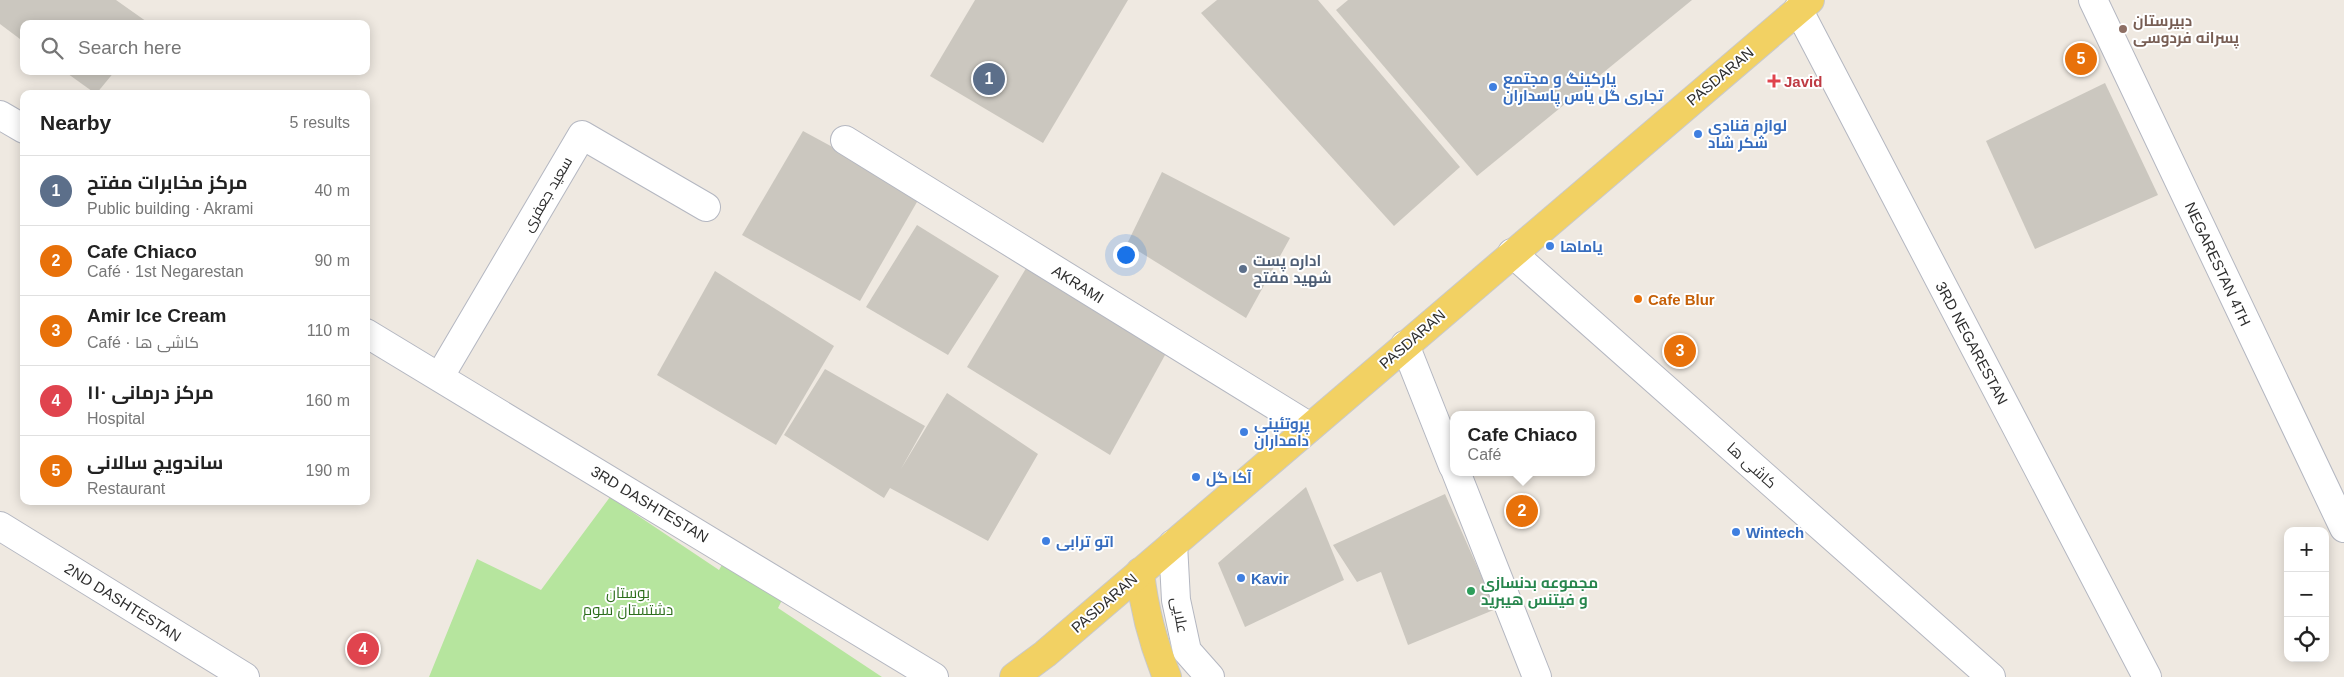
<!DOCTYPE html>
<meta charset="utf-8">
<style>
body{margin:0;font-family:Arial,Cairo,sans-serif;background:#f6f6f6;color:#222}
.controls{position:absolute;right:15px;bottom:15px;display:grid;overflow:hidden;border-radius:10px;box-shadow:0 2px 12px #0003}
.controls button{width:45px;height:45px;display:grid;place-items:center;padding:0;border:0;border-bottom:1px solid #e0e0e0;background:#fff;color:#222;font:25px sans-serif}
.you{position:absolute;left:1125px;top:254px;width:18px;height:18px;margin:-12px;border:4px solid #fff;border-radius:50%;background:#1a73e8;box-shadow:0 0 0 8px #1a73e833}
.badge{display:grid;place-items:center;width:32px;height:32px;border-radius:50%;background:#7c3aed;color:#fff;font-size:16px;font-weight:700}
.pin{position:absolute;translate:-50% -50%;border:2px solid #fff;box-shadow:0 1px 5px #0006}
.popup{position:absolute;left:1450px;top:411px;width:145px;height:65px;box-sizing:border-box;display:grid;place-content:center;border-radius:10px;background:#fff;filter:drop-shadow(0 1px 4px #0005);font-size:16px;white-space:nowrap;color:#767676}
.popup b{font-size:19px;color:#222}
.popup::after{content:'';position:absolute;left:50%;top:100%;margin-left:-10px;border:10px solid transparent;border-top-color:#fff}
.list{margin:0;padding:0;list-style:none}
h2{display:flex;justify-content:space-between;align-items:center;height:65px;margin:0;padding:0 20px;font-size:21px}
h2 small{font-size:16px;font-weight:400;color:#767676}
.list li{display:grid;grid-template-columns:32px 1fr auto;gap:15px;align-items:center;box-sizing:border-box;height:70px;padding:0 20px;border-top:1px solid #e0e0e0}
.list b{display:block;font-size:19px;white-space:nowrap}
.list p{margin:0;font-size:16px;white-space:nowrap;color:#767676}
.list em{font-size:16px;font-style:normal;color:#767676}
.icon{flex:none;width:28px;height:28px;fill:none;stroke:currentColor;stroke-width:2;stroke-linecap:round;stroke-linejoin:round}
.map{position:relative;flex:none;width:2344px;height:677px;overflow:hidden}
.search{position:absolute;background:#fff;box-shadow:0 2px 12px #0003;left:20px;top:20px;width:350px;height:55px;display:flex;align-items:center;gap:12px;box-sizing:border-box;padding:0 18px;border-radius:10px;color:#767676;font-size:19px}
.panel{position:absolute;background:#fff;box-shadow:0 2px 12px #0003;left:20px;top:90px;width:350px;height:415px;border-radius:10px}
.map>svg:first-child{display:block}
</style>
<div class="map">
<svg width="2344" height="677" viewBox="0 0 2344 677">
<rect width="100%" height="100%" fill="#efe9e1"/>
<path fill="#b6e59e" d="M 610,497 L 719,570 L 723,563 L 783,598 L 778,608 L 882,677 L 429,677 L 477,559 L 541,590 Z"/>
<g fill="#cbc7bf">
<path d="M 0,0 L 116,0 L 150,24 L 24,24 L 24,42 L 0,24 Z"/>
<path d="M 975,0 L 1128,0 L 1043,143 L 930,76 Z"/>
<path d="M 1217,0 L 1318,0 L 1460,167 L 1394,226 L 1201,13 Z"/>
<path d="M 1348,0 L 1692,0 L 1477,176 L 1336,10 Z"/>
<path d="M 64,71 L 115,71 L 96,94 Z"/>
<path d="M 2105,83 L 2158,195 L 2035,249 L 1986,141 Z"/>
<path d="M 803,131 L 921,195 L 860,301 L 742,235 Z"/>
<path d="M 1162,172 L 1290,238 L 1246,318 L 1127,244 Z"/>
<path d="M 917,225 L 999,276 L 948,355 L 866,307 Z"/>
<path d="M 1028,265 L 1170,346 L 1110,455 L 967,367 Z"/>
<path d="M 715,271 L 834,346 L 776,445 L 657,375 Z"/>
<path d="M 825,369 L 925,426 L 901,469 L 947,393 L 1038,454 L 988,541 L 890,488 L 884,498 L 784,435 Z"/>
<path d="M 1306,487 L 1344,580 L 1245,627 L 1218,563 Z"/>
<path d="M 1445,494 L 1496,609 L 1408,645 L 1381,572 L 1357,582 L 1333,545 Z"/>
</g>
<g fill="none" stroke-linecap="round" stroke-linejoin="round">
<g stroke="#b4b7c1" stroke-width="30">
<g id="street">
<path d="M 2093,0 L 2344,528"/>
<path d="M 1798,9 L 2147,677"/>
<path d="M 0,115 L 24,129"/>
<path d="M 845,140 L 1310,427"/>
<path d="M 1512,253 L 1991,677"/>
<path d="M 366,333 L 934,677"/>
<path d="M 1405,345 L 1453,466"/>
<path d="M 440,376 L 582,135 L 706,207"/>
<path d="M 1456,472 L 1537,677"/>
<path d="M 0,526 L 245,677"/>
<path d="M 1173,544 L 1176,600 L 1187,651 L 1210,677"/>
</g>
</g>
<g stroke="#c9c9c9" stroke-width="30">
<g id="primary">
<path d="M 1140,572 C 1144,609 1153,643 1167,677"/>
<path d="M 1014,677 L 1045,654 L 1810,0"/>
</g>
</g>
<use href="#street" stroke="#fff" stroke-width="28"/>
<use href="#primary" stroke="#f2d163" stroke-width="28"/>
</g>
<circle fill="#8d6e63" stroke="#fff" stroke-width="2" cx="2123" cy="29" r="5"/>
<path fill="#e0444e" stroke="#fff" stroke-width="2" d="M1771.5 73.5h5v5h5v5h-5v5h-5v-5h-5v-5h5z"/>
<g fill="#3f7fe0" stroke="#fff" stroke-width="2">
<circle cx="1493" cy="87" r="5"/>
<circle cx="1698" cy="134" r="5"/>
<circle cx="1550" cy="246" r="5"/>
<circle cx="1244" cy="432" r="5"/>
<circle cx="1196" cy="477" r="5"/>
<circle cx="1736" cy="532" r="5"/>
<circle cx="1046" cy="541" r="5"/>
<circle cx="1241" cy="578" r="5"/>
</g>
<circle fill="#5c6f8a" stroke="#fff" stroke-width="2" cx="1243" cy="269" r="5"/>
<circle fill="#e8710a" stroke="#fff" stroke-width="2" cx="1638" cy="299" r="5"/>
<circle fill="#2e9e5b" stroke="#fff" stroke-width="2" cx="1471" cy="591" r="5"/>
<g text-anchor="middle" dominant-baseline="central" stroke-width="4" stroke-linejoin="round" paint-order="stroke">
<g font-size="15" font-weight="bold" fill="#785e54" stroke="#fff" text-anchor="start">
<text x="2133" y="20">دبیرستان<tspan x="2133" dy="17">پسرانه فردوسی</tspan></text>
</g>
<g font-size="15" fill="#2e2e2e" stroke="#fff">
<text transform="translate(1720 76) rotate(-40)">PASDARAN</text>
<text transform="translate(547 194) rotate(-60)">سعید جعفری</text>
<text transform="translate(2218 264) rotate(65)">NEGARESTAN 4TH</text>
<text transform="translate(1078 284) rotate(32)">AKRAMI</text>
<text transform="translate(1412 339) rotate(-41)">PASDARAN</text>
<text transform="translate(1972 343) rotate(62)">3RD NEGARESTAN</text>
<text transform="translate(1752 465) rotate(42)">کاشی ها</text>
<text transform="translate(650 504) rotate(31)">3RD DASHTESTAN</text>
<text transform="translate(123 602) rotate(32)">2ND DASHTESTAN</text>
<text transform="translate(1104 603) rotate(-41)">PASDARAN</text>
<text transform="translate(1180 615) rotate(79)">علایی</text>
</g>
<g font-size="15" font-weight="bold" fill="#366cbe" stroke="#fff" text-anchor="start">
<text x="1503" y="78">پارکینگ و مجتمع<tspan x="1503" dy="17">تجاری گل یاس پاسداران</tspan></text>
<text x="1708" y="125">لوازم قنادی<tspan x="1708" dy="17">شکر شاد</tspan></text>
<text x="1560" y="246">یاماها</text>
<text x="1254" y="423">پروتئینی<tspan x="1254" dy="17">دامداران</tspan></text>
<text x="1206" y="477">آکا گل</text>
<text x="1746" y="532">Wintech</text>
<text x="1056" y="541">اتو ترابی</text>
<text x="1251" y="578">Kavir</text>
</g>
<g font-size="15" font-weight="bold" fill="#be3a42" stroke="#fff" text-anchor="start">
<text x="1784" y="81">Javid</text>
</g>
<g font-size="15" font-weight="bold" fill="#4e5e75" stroke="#fff" text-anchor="start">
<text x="1253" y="260">اداره پست<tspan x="1253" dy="17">شهید مفتح</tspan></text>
</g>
<g font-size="15" font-weight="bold" fill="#c56008" stroke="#fff" text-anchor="start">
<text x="1648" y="299">Cafe Blur</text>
</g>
<g font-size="15" font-weight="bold" fill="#27864d" stroke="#fff" text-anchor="start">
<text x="1481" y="582">مجموعه بدنسازی<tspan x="1481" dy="17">و فیتنس هیبرید</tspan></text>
</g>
<g font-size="15" fill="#2c6e1b" stroke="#fff">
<text x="628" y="592">بوستان<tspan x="628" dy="17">دشتستان سوم</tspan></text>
</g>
</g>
</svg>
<div class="controls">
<button>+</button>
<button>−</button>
<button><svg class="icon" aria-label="locate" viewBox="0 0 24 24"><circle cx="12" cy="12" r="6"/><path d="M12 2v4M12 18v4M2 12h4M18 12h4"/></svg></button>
</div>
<div class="you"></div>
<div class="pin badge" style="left:989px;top:79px;background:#5c6f8a">1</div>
<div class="pin badge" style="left:1522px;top:511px;background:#e8710a">2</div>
<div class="popup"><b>Cafe Chiaco</b>Café</div>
<div class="pin badge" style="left:1680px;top:351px;background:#e8710a">3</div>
<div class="pin badge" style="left:363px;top:649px;background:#e0444e">4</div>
<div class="pin badge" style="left:2081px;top:59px;background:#e8710a">5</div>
<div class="search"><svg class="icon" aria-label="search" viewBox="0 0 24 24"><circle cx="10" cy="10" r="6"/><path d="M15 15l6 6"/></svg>Search here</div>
<section class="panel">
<h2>Nearby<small>5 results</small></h2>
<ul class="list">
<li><span class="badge" style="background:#5c6f8a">1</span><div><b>مرکز مخابرات مفتح</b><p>Public building · Akrami</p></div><em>40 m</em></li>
<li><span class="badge" style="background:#e8710a">2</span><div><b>Cafe Chiaco</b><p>Café · 1st Negarestan</p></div><em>90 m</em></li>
<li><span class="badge" style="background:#e8710a">3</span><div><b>Amir Ice Cream</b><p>Café · کاشی ها</p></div><em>110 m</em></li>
<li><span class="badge" style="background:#e0444e">4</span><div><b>مرکز درمانی ۱۱۰</b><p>Hospital</p></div><em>160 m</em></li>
<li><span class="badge" style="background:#e8710a">5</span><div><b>ساندویچ سالانی</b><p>Restaurant</p></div><em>190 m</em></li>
</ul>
</section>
</div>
